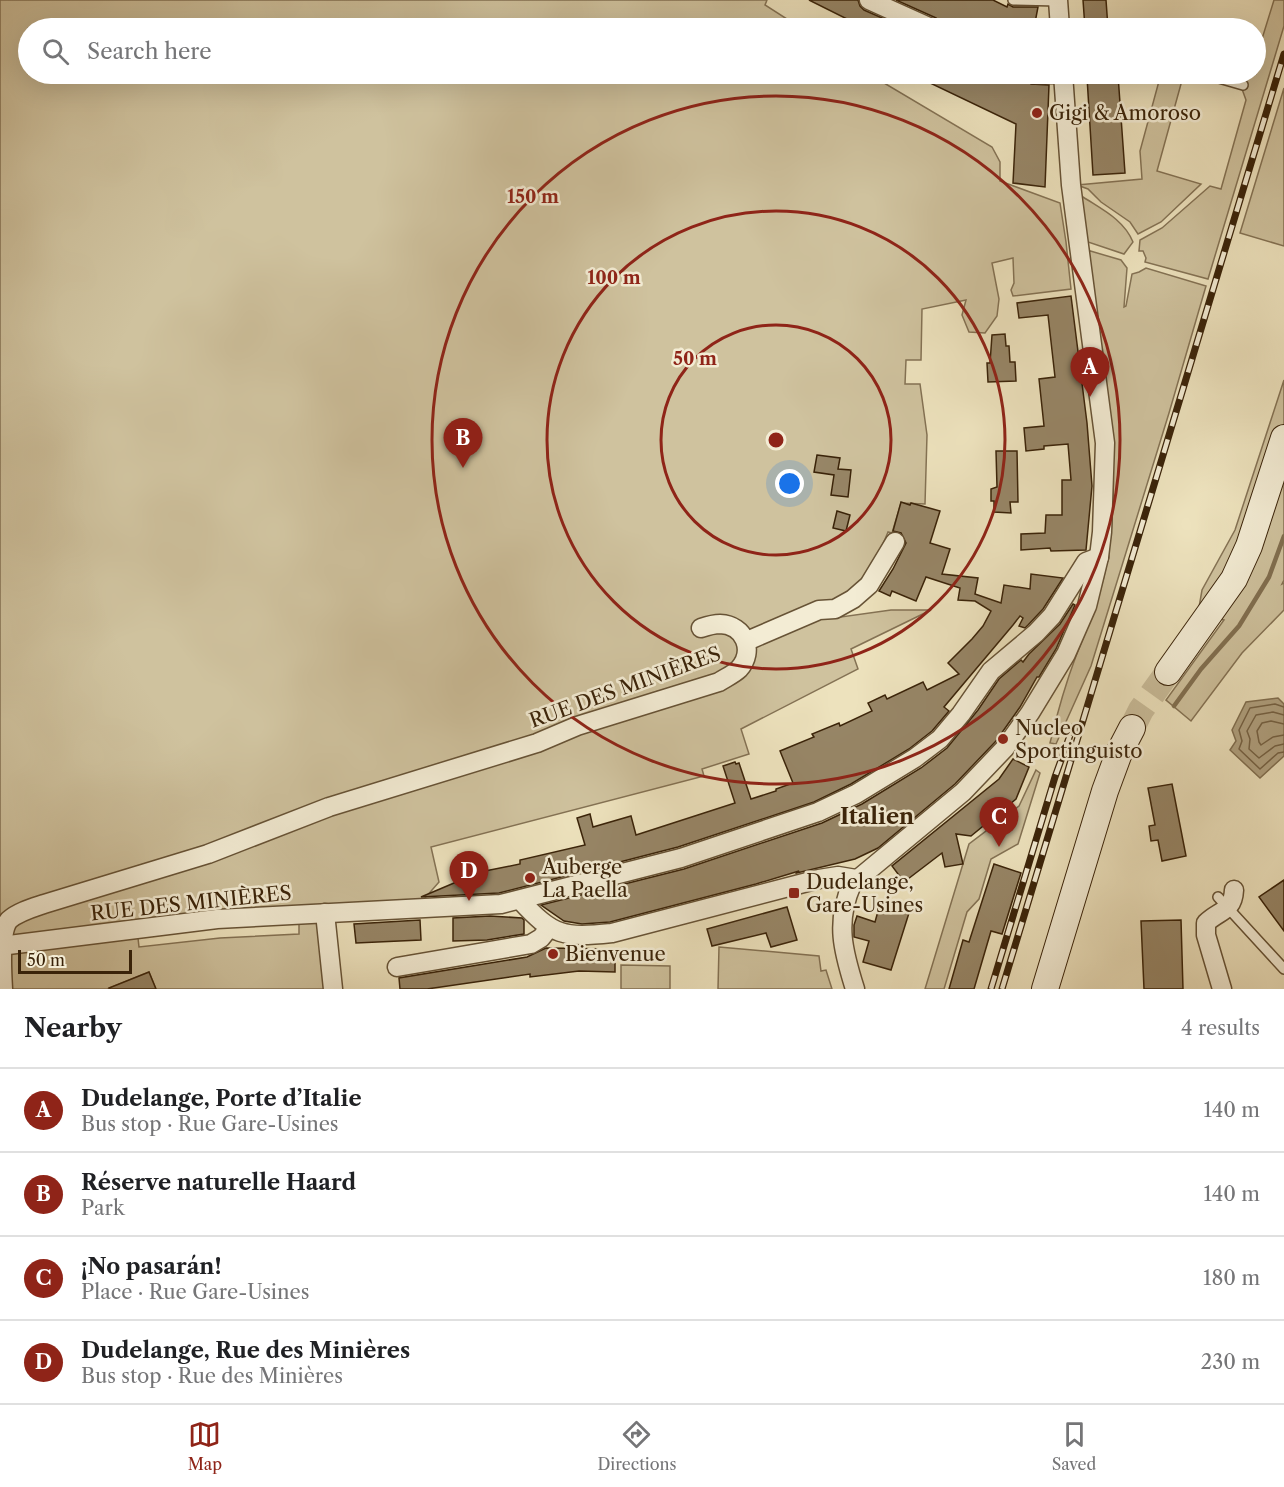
<!DOCTYPE html>
<meta charset="utf-8">
<style>
body{margin:0;font-family:"Libre Caslon Text",serif;background:#f2f2f2;color:#202124}
.scale{position:absolute;left:18px;bottom:15px;width:114px;box-sizing:border-box;padding-left:6px;border:3px solid #3a2309;border-top:0;font-size:16px;line-height:21px;white-space:nowrap;color:#3a2309;-webkit-text-stroke:4px #f3ecd4;paint-order:stroke}
.you{position:absolute;left:790px;top:484px;width:21px;height:21px;margin:-15px;border:4px solid #fff;border-radius:50%;background:#1a73e8;box-shadow:0 0 0 9px #1a73e833}
.badge{display:grid;place-items:center;width:39px;height:39px;border-radius:50%;background:#8f2418;color:#fff;font-size:20px;font-weight:700}
.pin{position:absolute;translate:-50% -50px;filter:drop-shadow(0 2px 3px #0008)}
.pin::after{content:'';position:absolute;top:32px;width:21px;height:18px;background:inherit;clip-path:polygon(0 0,100% 0,50% 100%)}
.list{margin:0;padding:0;list-style:none}
h2{display:flex;justify-content:space-between;align-items:center;height:78px;margin:0;padding:0 24px;font-size:26px}
h2 small{font-size:20px;font-weight:400;color:#757577}
.list li{display:grid;grid-template-columns:39px 1fr auto;gap:18px;align-items:center;box-sizing:border-box;height:84px;padding:0 24px;border-top:2px solid #e0e0e0}
.list b{display:block;font-size:22px;white-space:nowrap}
.list p{margin:0;font-size:20px;white-space:nowrap;color:#757577}
.list em{font-size:20px;font-style:normal;color:#757577}
.icon{flex:none;width:33px;height:33px;fill:none;stroke:currentColor;stroke-width:2;stroke-linecap:round;stroke-linejoin:round}
.map{position:relative;flex:none;width:1284px;height:989px;overflow:hidden}
.search{position:absolute;background:#fff;box-shadow:0 6px 24px #0002;left:18px;right:18px;top:18px;height:66px;display:flex;align-items:center;gap:15px;box-sizing:border-box;padding:0 21px;border-radius:33px;color:#757577;font-size:22px}
.sheet{height:414px;background:#fff}
nav{display:flex;justify-content:space-around;align-items:center;box-sizing:border-box;height:84px;border-top:2px solid #e0e0e0;background:#fff;font-size:16px;color:#757577}
nav a{display:grid;justify-items:center;gap:3px}
nav .on{color:#8f2418}
.map>svg:first-child{display:block}
</style>
<div class="map">
<svg width="1284" height="989" viewBox="0 0 1284 989">
<rect width="100%" height="100%" fill="#ede2bd"/>
<filter id="stains"><feTurbulence type="fractalNoise" baseFrequency=".00333" numOctaves="4"/><feColorMatrix values="0 0 0 0 .2 0 0 0 0 .09 0 0 0 0 .02 0 0 0 .5 -.17"/></filter>
<radialGradient id="worn" r=".72"><stop offset=".6" stop-color="#630" stop-opacity="0"/><stop offset="1" stop-color="#630" stop-opacity=".3"/></radialGradient>
<g fill="#cfc29e" stroke="#847254" stroke-width="1.5" fill-rule="evenodd">
<path d="M 0,0 L 767,0 L 765,5 L 801,28 L 28,28 L 28,74 L 869,74 L 992,147 L 1000,162 L 1000,181 L 1060,203 L 1066,242 L 1071,289 L 1013,296 L 1011,290 L 1014,283 L 1013,258 L 992,263 L 999,299 L 997,316 L 985,333 L 969,332 L 962,315 L 966,300 L 922,309 L 921,360 L 906,360 L 905,384 L 920,384 L 927,435 L 925,504 L 901,503 L 892,533 L 888,532 C 873,569 865,581 831,603 L 841,617 L 891,610 L 931,610 L 851,649 L 858,669 L 741,729 L 749,754 L 702,769 L 704,776 L 431,847 L 439,882 L 425,898 L 424,909 L 362,910 L 333,922 L 342,989 L 156,989 L 149,972 L 107,989 L 0,989 ZM 299,915 L 299,934 L 220,938 L 139,947 L 137,929 Z"/>
<path d="M 1274,0 L 1284,0 L 1284,26 L 1208,279 L 1145,262 L 1146,258 L 1143,251 L 1139,251 L 1140,240 L 1162,228 L 1210,186 L 1221,189 L 1246,100 L 1242,89 L 1247,74 L 1256,74 L 1256,55 L 1257,55 Z"/>
<path d="M 1173,76 L 1181,84 L 1157,171 L 1201,184 L 1161,222 L 1138,234 L 1130,222 L 1101,202 L 1088,189 L 1077,185 L 1142,179 L 1140,151 L 1159,81 Z"/>
<path d="M 1284,88 L 1284,246 L 1240,233 Z"/>
<path d="M 1079,197 L 1083,197 C 1103,210 1124,220 1133,242 L 1124,254 L 1085,241 Z"/>
<path d="M 1087,250 L 1121,260 L 1127,268 L 1124,307 L 1126,306 L 1132,274 L 1139,272 L 1146,268 L 1206,286 L 1169,413 L 1091,666 L 1056,744 L 1050,743 C 1057,714 1065,685 1076,656 C 1089,623 1102,593 1108,557 C 1124,455 1101,352 1087,250 Z"/>
<path d="M 1284,380 L 1284,580 L 1282,584 L 1284,583 L 1284,610 L 1242,653 L 1191,721 L 1166,700 L 1224,620 L 1198,613 L 1202,590 L 1235,530 Z"/>
<path d="M 1036,770 L 1040,773 L 1018,844 L 991,859 L 979,899 L 967,912 L 944,989 L 925,989 L 969,844 L 1019,806 Z"/>
<path d="M 719,947 L 819,956 L 821,971 L 826,970 L 832,989 L 718,989 Z"/>
<path d="M 621,965 L 670,966 L 670,989 L 621,989 Z"/>
</g>
<path fill="#b0a180" stroke="#816f50" stroke-width="1.5" d="M 1278,698 L 1284,704 L 1284,756 L 1260,778 L 1230,750 L 1236,741 L 1232,730 L 1246,702 Z"/>
<g fill="none" stroke-linecap="round" stroke-linejoin="round">
<g stroke="#756244" stroke-width="1.5">
<path d="M 1284,707 L 1275,704 L 1250,708 L 1239,730 L 1242,741 L 1239,749 L 1260,769 L 1278,753 L 1284,752"/>
<path d="M 1284,715 L 1273,712 L 1256,715 L 1247,731 L 1250,739 L 1249,749 L 1259,758 L 1275,746 L 1284,744"/>
<path d="M 1284,724 L 1271,721 L 1262,723 L 1257,731 L 1259,742 L 1261,745 L 1273,737 L 1284,735"/>
</g>
<path stroke="#816f50" stroke-width="4.5" d="M 1174,706 L 1201,669 L 1239,626 L 1269,577 L 1284,536"/>
</g>
<g fill="#978667" stroke="#3a2309" stroke-width="1.5">
<path d="M 809,0 L 858,0 L 860,6 L 864,10 L 905,28 L 865,28 Z"/>
<path d="M 896,0 L 993,0 L 1007,7 L 1008,4 L 1013,7 L 1038,7 L 1034,28 L 942,28 L 940,22 L 936,18 Z"/>
<path d="M 1083,0 L 1106,0 L 1108,28 L 1085,28 Z"/>
<path d="M 935,74 L 1010,74 L 1027,80 L 1031,84 L 1049,85 L 1045,187 L 1013,183 L 1016,124 L 930,83 Z"/>
<path d="M 1118,75 L 1125,173 L 1093,175 L 1087,77 Z"/>
<path d="M 1071,296 L 1087,423 L 1092,486 L 1086,550 L 1051,551 L 1050,548 L 1021,550 L 1021,534 L 1045,533 L 1046,515 L 1062,515 L 1062,480 L 1071,480 L 1068,444 L 1044,446 L 1044,449 L 1026,451 L 1024,428 L 1044,426 L 1039,379 L 1055,377 L 1048,315 L 1019,318 L 1017,303 Z"/>
<path d="M 1005,334 L 1006,346 L 1009,346 L 1010,362 L 1015,362 L 1016,381 L 988,382 L 987,363 L 990,363 L 992,335 Z"/>
<path d="M 996,451 L 1017,451 L 1018,502 L 1010,502 L 1011,513 L 994,512 L 994,501 L 991,501 L 991,489 L 997,487 Z"/>
<path d="M 817,455 L 840,458 L 838,469 L 851,470 L 848,497 L 831,495 L 834,475 L 814,472 Z"/>
<path d="M 901,502 L 910,505 L 911,503 L 940,511 L 930,543 L 950,549 L 942,574 L 978,578 L 975,594 L 1001,603 L 1004,585 L 1030,589 L 1031,574 L 1063,578 L 1043,609 L 1028,625 L 1025,628 L 1019,626 L 1023,618 L 1020,616 L 1013,625 L 944,707 L 949,711 L 932,731 L 909,749 L 851,784 L 814,802 L 678,847 L 499,893 L 421,897 L 480,872 L 520,864 L 520,860 L 585,845 L 577,818 L 590,814 L 593,827 L 631,816 L 636,835 L 735,803 L 723,766 L 735,762 L 736,764 L 739,763 L 751,799 L 776,791 L 776,789 L 793,783 L 780,751 L 814,737 L 812,734 L 839,723 L 840,726 L 872,711 L 868,703 L 885,695 L 887,699 L 923,682 L 927,690 L 959,674 L 948,663 L 972,639 L 983,626 L 991,611 L 975,601 L 958,600 L 960,588 L 926,577 L 916,601 L 892,591 L 890,596 L 879,591 L 893,569 L 906,543 L 901,533 L 893,531 Z"/>
<path d="M 837,511 L 850,515 L 846,531 L 833,528 Z"/>
<path d="M 1073,604 L 1075,605 L 1056,649 L 1039,677 L 1037,677 L 1020,707 L 996,741 L 955,784 L 878,848 L 855,859 L 797,873 L 799,871 L 756,884 L 610,922 L 582,924 L 564,921 L 541,905 L 684,869 L 822,823 L 862,804 L 921,768 L 947,748 L 978,710 L 999,679 L 1021,660 L 1023,662 L 1029,654 L 1060,624 Z"/>
<path d="M 1013,759 L 1029,767 L 1016,799 L 971,836 L 956,834 L 963,864 L 945,867 L 942,853 L 904,882 L 892,866 L 999,779 Z"/>
<path d="M 1172,784 L 1186,856 L 1162,861 L 1158,840 L 1151,841 L 1149,826 L 1155,825 L 1148,788 Z"/>
<path d="M 994,864 L 1021,873 L 1002,934 L 991,931 L 974,989 L 949,989 L 963,940 L 969,942 Z"/>
<path d="M 1284,880 L 1284,931 L 1259,897 Z"/>
<path d="M 880,904 L 909,913 L 891,970 L 863,962 L 869,941 L 854,937 L 854,925 L 857,916 L 875,922 Z"/>
<path d="M 787,907 L 797,940 L 771,947 L 766,933 L 712,946 L 707,929 Z"/>
<path d="M 490,916 L 522,918 L 524,920 L 524,934 L 487,940 L 453,941 L 453,918 Z"/>
<path d="M 420,920 L 421,940 L 356,943 L 354,924 Z"/>
<path d="M 1181,920 L 1183,989 L 1144,989 L 1141,921 Z"/>
<path d="M 546,948 L 615,949 L 615,972 L 579,971 L 530,977 L 530,974 L 427,989 L 400,989 L 399,978 L 527,957 Z"/>
<path d="M 149,972 L 156,989 L 109,989 L 109,988 Z"/>
</g>
<g fill="none" stroke-linecap="round" stroke-linejoin="round">
<path stroke="#c9bc99" stroke-width="26" stroke-dasharray="26 13" stroke-linecap="butt" d="M 1132,728 L 1141,710 L 1168,672"/>
<g stroke="#675336" stroke-width="12">
<g id="lane">
<path d="M 1013,0 L 1058,1"/>
<path d="M 1205,74 L 1243,85"/>
<path d="M 1218,897 L 1284,969"/>
</g>
</g>
<g stroke="#675336" stroke-width="21">
<g id="street">
<path d="M 869,0 L 931,28"/>
<path d="M 1058,0 L 1060,28"/>
<path d="M 1036,74 L 1055,74"/>
<path d="M 747,641 L 819,610 L 835,609 L 853,599 L 869,585 L 895,542"/>
<path d="M 520,900 C 553,936 563,938 612,933 L 819,879 L 838,876 L 856,879"/>
<path d="M 325,913 L 333,989"/>
<path d="M 0,946 L 217,919 L 501,904 L 681,858 L 818,812 L 856,794 L 915,758 L 940,739 L 961,714 L 991,671 L 1036,633 L 1052,616 L 1086,562 L 1099,557"/>
<path d="M 397,967 L 531,944 L 541,938 L 549,928"/>
<path d="M 3,989 C 2,972 0,931 9,920 C 18,912 32,908 44,904 L 208,854 L 329,807 L 537,743 L 577,726 L 719,682 C 725,678 734,674 739,669 C 755,651 745,625 720,624 C 715,624 707,626 701,628"/>
<path d="M 855,989 C 843,951 835,922 852,884 L 963,792 L 1005,748 L 1030,713 L 1066,654 L 1087,606 L 1099,557 L 1102,532 L 1105,443 L 1071,185 L 1063,74"/>
<path d="M 1222,989 L 1206,935 L 1206,923 C 1219,910 1233,912 1234,890"/>
</g>
</g>
<g stroke="#3a2309" stroke-width="28">
<g id="secondary">
<path d="M 1168,672 L 1234,579 L 1249,546 L 1284,438"/>
<path d="M 1045,989 L 1105,791 L 1119,753 L 1132,728"/>
</g>
</g>
<use href="#lane" stroke="#f3ecd4" stroke-width="9"/>
<use href="#street" stroke="#f3ecd4" stroke-width="18"/>
<use href="#secondary" stroke="#f3ecd4" stroke-width="26"/>
<g stroke="#3a2309" stroke-width="7">
<g id="rail">
<path d="M 991,989 L 1055,777 L 1073,727"/>
<path d="M 1002,989 L 1284,54"/>
</g>
</g>
<use href="#rail" stroke="#f3ecd4" stroke-width="4.5" stroke-dasharray="14" stroke-linecap="butt"/>
</g>
<g fill="none" stroke="#8f2418" stroke-width="3">
<circle cx="776" cy="440" r="115"/>
<circle cx="776" cy="440" r="229"/>
<circle cx="776" cy="440" r="344"/>
</g>
<g fill="#8f2418" stroke="#f3ecd4" stroke-width="2">
<circle cx="1037" cy="113" r="6"/>
<circle cx="1003" cy="739" r="6"/>
<circle cx="530" cy="878" r="6"/>
<rect x="788" y="887" width="12" height="12" rx="3"/>
<circle cx="553" cy="954" r="6"/>
</g>
<g text-anchor="middle" dominant-baseline="central" stroke-width="5" stroke-linejoin="round" paint-order="stroke">
<g font-size="20" fill="#3a2309" stroke="#f3ecd4" text-anchor="start">
<text x="1049" y="113">Gigi &amp; Amoroso</text>
<text x="1015" y="728">Nucleo<tspan x="1015" dy="23">Sportinguisto</tspan></text>
<text x="542" y="867">Auberge<tspan x="542" dy="23">La Paella</tspan></text>
<text x="806" y="882">Dudelange,<tspan x="806" dy="23">Gare-Usines</tspan></text>
<text x="565" y="954">Bienvenue</text>
</g>
<g font-size="20" fill="#3a2309" stroke="#f3ecd4">
<text transform="translate(625 687) rotate(-20)">RUE DES MINIÈRES</text>
<text transform="translate(191 903) rotate(-6)">RUE DES MINIÈRES</text>
</g>
<g font-size="22" font-weight="bold" fill="#3a2309" stroke="#f3ecd4">
<text x="877" y="816">Italien</text>
</g>
</g>
<circle cx="776" cy="440" r="9" fill="#8f2418" stroke="#f3ecd4" stroke-width="3"/>
<g font-size="18" text-anchor="middle" font-weight="bold" fill="#8f2418" stroke="#f3ecd4" stroke-width="5" stroke-linejoin="round" paint-order="stroke">
<text x="533" y="203">150 m</text>
<text x="614" y="284">100 m</text>
<text x="695" y="365">50 m</text>
</g>
<rect width="100%" height="100%" filter="url(#stains)"/>
<rect width="100%" height="100%" fill="url(#worn)"/>
</svg>
<div class="scale">50 m</div>
<div class="you"></div>
<div class="pin badge" style="left:1090px;top:397px">A</div>
<div class="pin badge" style="left:463px;top:468px">B</div>
<div class="pin badge" style="left:999px;top:847px">C</div>
<div class="pin badge" style="left:469px;top:901px">D</div>
<div class="search"><svg class="icon" aria-label="search" viewBox="0 0 24 24"><circle cx="10" cy="10" r="6"/><path d="M15 15l6 6"/></svg>Search here</div>
</div>
<section class="sheet">
<h2>Nearby<small>4 results</small></h2>
<ul class="list">
<li><span class="badge">A</span><div><b>Dudelange, Porte d’Italie</b><p>Bus stop · Rue Gare-Usines</p></div><em>140 m</em></li>
<li><span class="badge">B</span><div><b>Réserve naturelle Haard</b><p>Park</p></div><em>140 m</em></li>
<li><span class="badge">C</span><div><b>¡No pasarán!</b><p>Place · Rue Gare-Usines</p></div><em>180 m</em></li>
<li><span class="badge">D</span><div><b>Dudelange, Rue des Minières</b><p>Bus stop · Rue des Minières</p></div><em>230 m</em></li>
</ul>
</section>
<nav>
<a class="on"><svg class="icon" aria-label="map" viewBox="0 0 24 24"><path d="M3 6l6-2 6 2 6-2v14l-6 2-6-2-6 2zM9 4v14M15 6v14"/></svg>Map</a>
<a><svg class="icon" aria-label="directions" viewBox="0 0 24 24"><path d="M12 3l9 9-9 9-9-9zM9 14v-3h6M13 9l2 2-2 2"/></svg>Directions</a>
<a><svg class="icon" aria-label="saved" viewBox="0 0 24 24"><path d="M7 4h10v16l-5-4-5 4z"/></svg>Saved</a>
</nav>
